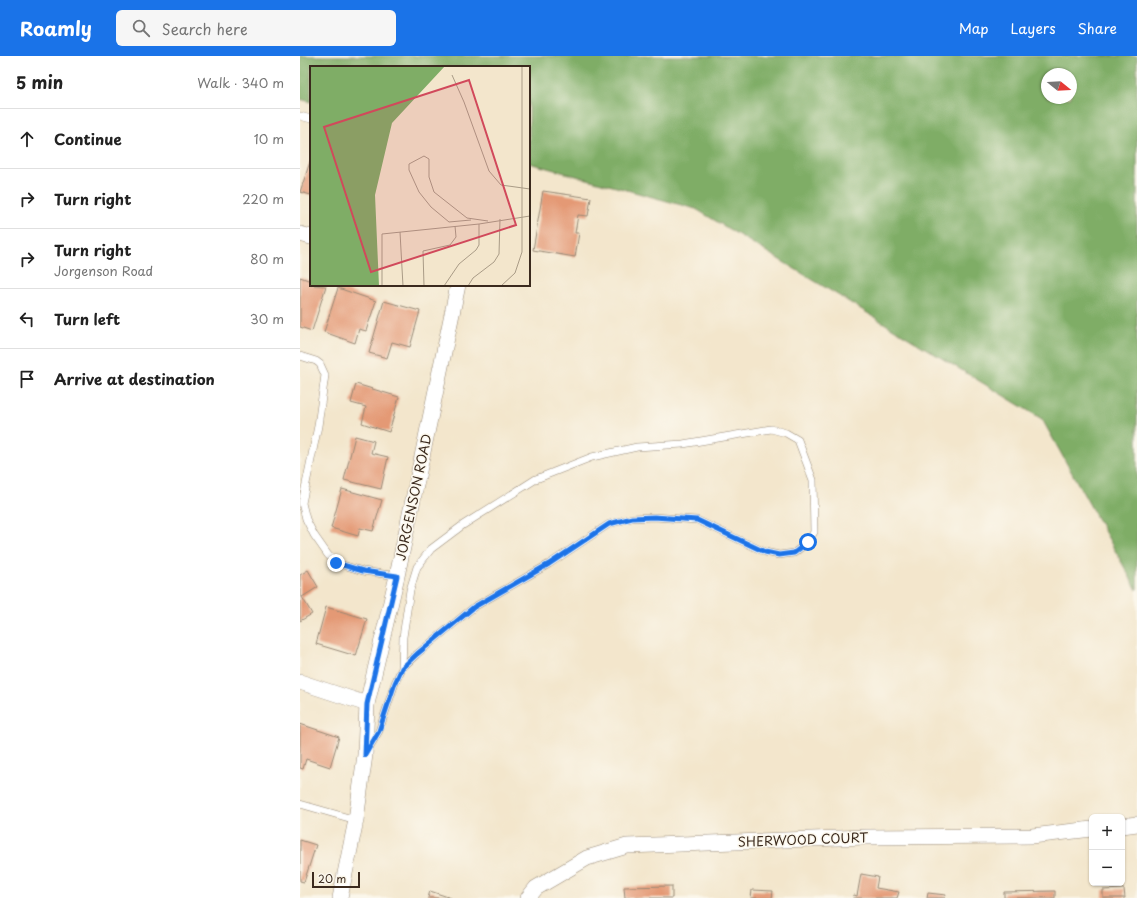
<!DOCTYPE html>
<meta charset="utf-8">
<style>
body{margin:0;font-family:"Playpen Sans",sans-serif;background:#f6f6f6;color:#222}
.controls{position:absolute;right:12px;bottom:12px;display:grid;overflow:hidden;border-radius:6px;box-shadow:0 1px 3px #0004}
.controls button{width:36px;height:36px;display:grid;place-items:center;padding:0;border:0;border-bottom:1px solid #e0e0e0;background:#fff;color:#222;font:20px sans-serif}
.compass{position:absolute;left:741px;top:12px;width:36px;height:36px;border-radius:50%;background:#fff;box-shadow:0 1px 3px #0004;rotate:108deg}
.scale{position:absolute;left:12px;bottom:10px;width:48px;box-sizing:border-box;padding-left:4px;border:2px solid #3b2a1e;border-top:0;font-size:11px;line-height:14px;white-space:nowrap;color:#3b2a1e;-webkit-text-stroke:3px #fbf7ec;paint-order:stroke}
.stop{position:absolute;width:12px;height:12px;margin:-9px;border:3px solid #1a73e8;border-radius:50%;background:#fff}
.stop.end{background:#1a73e8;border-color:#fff;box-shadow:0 1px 4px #0008}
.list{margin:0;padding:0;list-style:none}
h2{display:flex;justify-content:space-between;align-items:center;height:52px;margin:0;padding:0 16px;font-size:17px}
h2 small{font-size:13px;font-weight:400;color:#767676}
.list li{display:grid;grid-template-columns:26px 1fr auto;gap:12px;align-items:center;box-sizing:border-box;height:60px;padding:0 16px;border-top:1px solid #e0e0e0}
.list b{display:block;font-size:15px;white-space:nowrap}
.list p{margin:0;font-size:13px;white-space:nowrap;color:#767676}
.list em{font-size:13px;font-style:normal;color:#767676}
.icon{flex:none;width:22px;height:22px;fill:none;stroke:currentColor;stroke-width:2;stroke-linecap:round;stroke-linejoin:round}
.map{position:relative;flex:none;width:837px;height:842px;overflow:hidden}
header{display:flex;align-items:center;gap:24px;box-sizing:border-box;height:56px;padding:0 20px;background:#1a73e8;color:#fff}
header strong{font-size:19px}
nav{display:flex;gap:22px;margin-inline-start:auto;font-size:14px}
.search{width:280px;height:36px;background:#f6f6f6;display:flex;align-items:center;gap:10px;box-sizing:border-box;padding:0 14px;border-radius:6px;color:#767676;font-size:15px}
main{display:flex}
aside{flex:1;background:#fff}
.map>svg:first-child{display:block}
</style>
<header>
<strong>Roamly</strong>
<div class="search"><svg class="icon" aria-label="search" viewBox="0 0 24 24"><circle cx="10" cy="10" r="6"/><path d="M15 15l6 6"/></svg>Search here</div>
<nav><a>Map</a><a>Layers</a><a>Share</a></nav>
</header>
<main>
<aside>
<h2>5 min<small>Walk · 340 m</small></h2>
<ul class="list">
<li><svg class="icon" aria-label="ahead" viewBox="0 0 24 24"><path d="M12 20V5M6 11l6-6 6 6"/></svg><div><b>Continue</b></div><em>10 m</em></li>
<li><svg class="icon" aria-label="right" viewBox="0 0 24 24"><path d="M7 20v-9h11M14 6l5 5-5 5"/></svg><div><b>Turn right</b></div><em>220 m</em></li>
<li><svg class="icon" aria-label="right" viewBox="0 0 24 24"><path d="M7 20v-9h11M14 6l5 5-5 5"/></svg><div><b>Turn right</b><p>Jorgenson Road</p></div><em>80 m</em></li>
<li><svg class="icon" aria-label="left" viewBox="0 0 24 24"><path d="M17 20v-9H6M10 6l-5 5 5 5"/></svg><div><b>Turn left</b></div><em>30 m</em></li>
<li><svg class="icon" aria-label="arrive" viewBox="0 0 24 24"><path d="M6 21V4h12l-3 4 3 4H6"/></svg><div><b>Arrive at destination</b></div></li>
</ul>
</aside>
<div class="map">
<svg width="837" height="842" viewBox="0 0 837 842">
<rect width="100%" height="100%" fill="#fbf7ec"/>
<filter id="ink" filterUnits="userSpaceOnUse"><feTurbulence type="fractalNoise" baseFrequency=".025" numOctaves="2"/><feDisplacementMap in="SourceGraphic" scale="8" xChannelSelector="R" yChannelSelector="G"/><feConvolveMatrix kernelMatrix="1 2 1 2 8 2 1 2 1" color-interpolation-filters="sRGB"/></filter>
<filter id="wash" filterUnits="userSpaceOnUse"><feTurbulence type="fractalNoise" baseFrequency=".012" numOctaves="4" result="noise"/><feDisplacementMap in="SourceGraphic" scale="16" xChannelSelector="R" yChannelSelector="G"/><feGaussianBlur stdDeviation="0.9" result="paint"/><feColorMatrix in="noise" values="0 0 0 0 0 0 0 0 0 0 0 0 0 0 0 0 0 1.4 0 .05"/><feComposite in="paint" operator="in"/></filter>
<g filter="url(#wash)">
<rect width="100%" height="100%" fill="#f3e6cc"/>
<path fill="#7fad66" stroke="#5d6c42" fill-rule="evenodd" d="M 0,0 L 837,0 L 837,534 L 742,363 L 396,153 L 229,107 L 229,11 L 11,11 L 11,46 L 0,43 ZM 747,18 L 771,18 L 771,42 L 747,42 Z"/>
<g id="blocks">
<g fill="#e49975">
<path d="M 11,103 L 11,139 L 0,136 Z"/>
<path d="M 243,135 L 291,142 L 288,160 L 278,159 L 275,177 L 279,177 L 275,201 L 233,194 Z"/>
<path d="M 0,221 L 11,225 L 11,229 L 26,230 L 12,275 L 0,271 Z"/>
<path d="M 38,232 L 76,245 L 66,275 L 59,273 L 55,287 L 24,276 Z"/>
<path d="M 84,245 L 120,255 L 110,291 L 92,286 L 87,302 L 69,297 Z"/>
<path d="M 56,328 L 99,341 L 89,376 L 62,367 L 66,351 L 51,347 Z"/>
<path d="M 55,380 L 74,385 L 71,397 L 88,401 L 81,433 L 44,424 Z"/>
<path d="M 42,433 L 82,444 L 73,475 L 60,472 L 58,480 L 31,472 Z"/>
<path d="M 8,514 L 18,531 L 2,541 L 12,558 L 0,565 L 0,519 Z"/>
<path d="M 26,551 L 67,563 L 56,600 L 16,588 Z"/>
<path d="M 0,668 L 39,681 L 30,711 L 6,703 L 3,713 L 0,712 Z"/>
<path d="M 0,784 L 16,789 L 4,826 L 0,825 Z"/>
<path d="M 561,818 L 578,821 L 576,832 L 599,836 L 597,842 L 553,842 L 554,839 L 557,840 Z"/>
<path d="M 372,830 L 372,842 L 325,842 L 324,831 Z"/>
<path d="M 824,833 L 825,842 L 803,842 L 803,834 Z"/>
<path d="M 452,834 L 473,835 L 472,842 L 451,842 Z"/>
<path d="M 130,835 L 151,842 L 128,842 Z"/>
<path d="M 755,835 L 755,842 L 704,842 L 704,836 Z"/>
<path d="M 628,837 L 646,839 L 645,842 L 627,842 Z"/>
</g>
</g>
</g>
<g filter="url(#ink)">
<use href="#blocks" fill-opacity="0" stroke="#978875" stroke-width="1"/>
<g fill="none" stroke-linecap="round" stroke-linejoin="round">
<g stroke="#978875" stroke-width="8">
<g id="service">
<path d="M 0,60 L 11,63"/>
<path d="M 0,300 L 16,305 L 20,308 L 25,319 L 18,370 L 2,447 L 6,463 L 14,479 L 28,499 L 36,507 L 63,515 L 97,520"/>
<path d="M 69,692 L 79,675 L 95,627 L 102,612 L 117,598 L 174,551 L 249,508 L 309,468 L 332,462 L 354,461 L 397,464 L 465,496 L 479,499 L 494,497 L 508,486 L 514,476 L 513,424 L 498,384 L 486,377 L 471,373 L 383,388 L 337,391 L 292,401 L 236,423 L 163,469 L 131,493 L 117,511 L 110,534 L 103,581 L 102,612"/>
<path d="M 0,748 L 56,764"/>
</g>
</g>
<g stroke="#978875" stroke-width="16">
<g id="minor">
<path d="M 0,178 L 11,181"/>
<path d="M 0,626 L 67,648"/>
<path d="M 822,770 L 837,768"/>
<path d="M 40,842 L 56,764 L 65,699 L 67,648 L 97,520 L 158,229"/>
<path d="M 228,842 L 236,832 L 287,802 L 327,790 L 566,781 L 732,780 L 792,773"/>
</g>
</g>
<use href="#service" stroke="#fff" stroke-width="7"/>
<use href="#minor" stroke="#fff" stroke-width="15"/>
</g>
</g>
<g fill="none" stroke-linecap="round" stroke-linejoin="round" filter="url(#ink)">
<path stroke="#1a73e8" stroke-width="5" d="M 36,507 L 63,515 L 97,520 L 67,648 L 65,699 L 79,675 L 95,627 L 102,612 L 117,598 L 174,551 L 249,508 L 309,468 L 332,462 L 354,461 L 397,464 L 465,496 L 479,499 L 494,497 L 508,486"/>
</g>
<g text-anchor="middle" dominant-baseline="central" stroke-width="3" stroke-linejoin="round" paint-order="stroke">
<g font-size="13" fill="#3b2a1e" stroke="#fbf7ec">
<text transform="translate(113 441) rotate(-78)">JORGENSON ROAD</text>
<text transform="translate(503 783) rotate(-2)">SHERWOOD COURT</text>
</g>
</g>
<g transform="translate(10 10)">
<rect width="220" height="220" fill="#f3e6cc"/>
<path d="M 0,0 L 135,0 L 82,57 L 65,129 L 69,220 L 0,220 Z" fill="#7fad66"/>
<path fill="none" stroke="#a99b86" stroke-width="1" d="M 142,9 L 154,36 L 179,105 L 191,119 L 220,123M 161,154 L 139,156 L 121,141 L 109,126 L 99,104 L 99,98 L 114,90 L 119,93 L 119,111 L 124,126 L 157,152 L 178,155M 90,166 L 93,220M 72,220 L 72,168 L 169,158 L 220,150M 114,220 L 113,185 L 140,179 L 146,171 L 145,160M 134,220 L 149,198 L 166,184 L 169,179 L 169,158M 158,220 L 163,212 L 184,196 L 189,188 L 190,153M 191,220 L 205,207 L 212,186 L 212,0"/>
<path fill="#d1495b" fill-opacity="0.15" stroke="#d1495b" stroke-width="2" d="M 159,14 L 206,159 L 61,206 L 14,61 Z"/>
<rect width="220" height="220" fill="none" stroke="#3b2a1e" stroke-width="2"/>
</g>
</svg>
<div class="controls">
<button>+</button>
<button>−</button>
</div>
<svg class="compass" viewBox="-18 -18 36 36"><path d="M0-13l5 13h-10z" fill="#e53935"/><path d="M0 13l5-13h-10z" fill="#767676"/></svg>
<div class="scale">20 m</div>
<div class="stop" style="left:508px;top:486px"></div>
<div class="stop end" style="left:36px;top:507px"></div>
</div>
</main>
